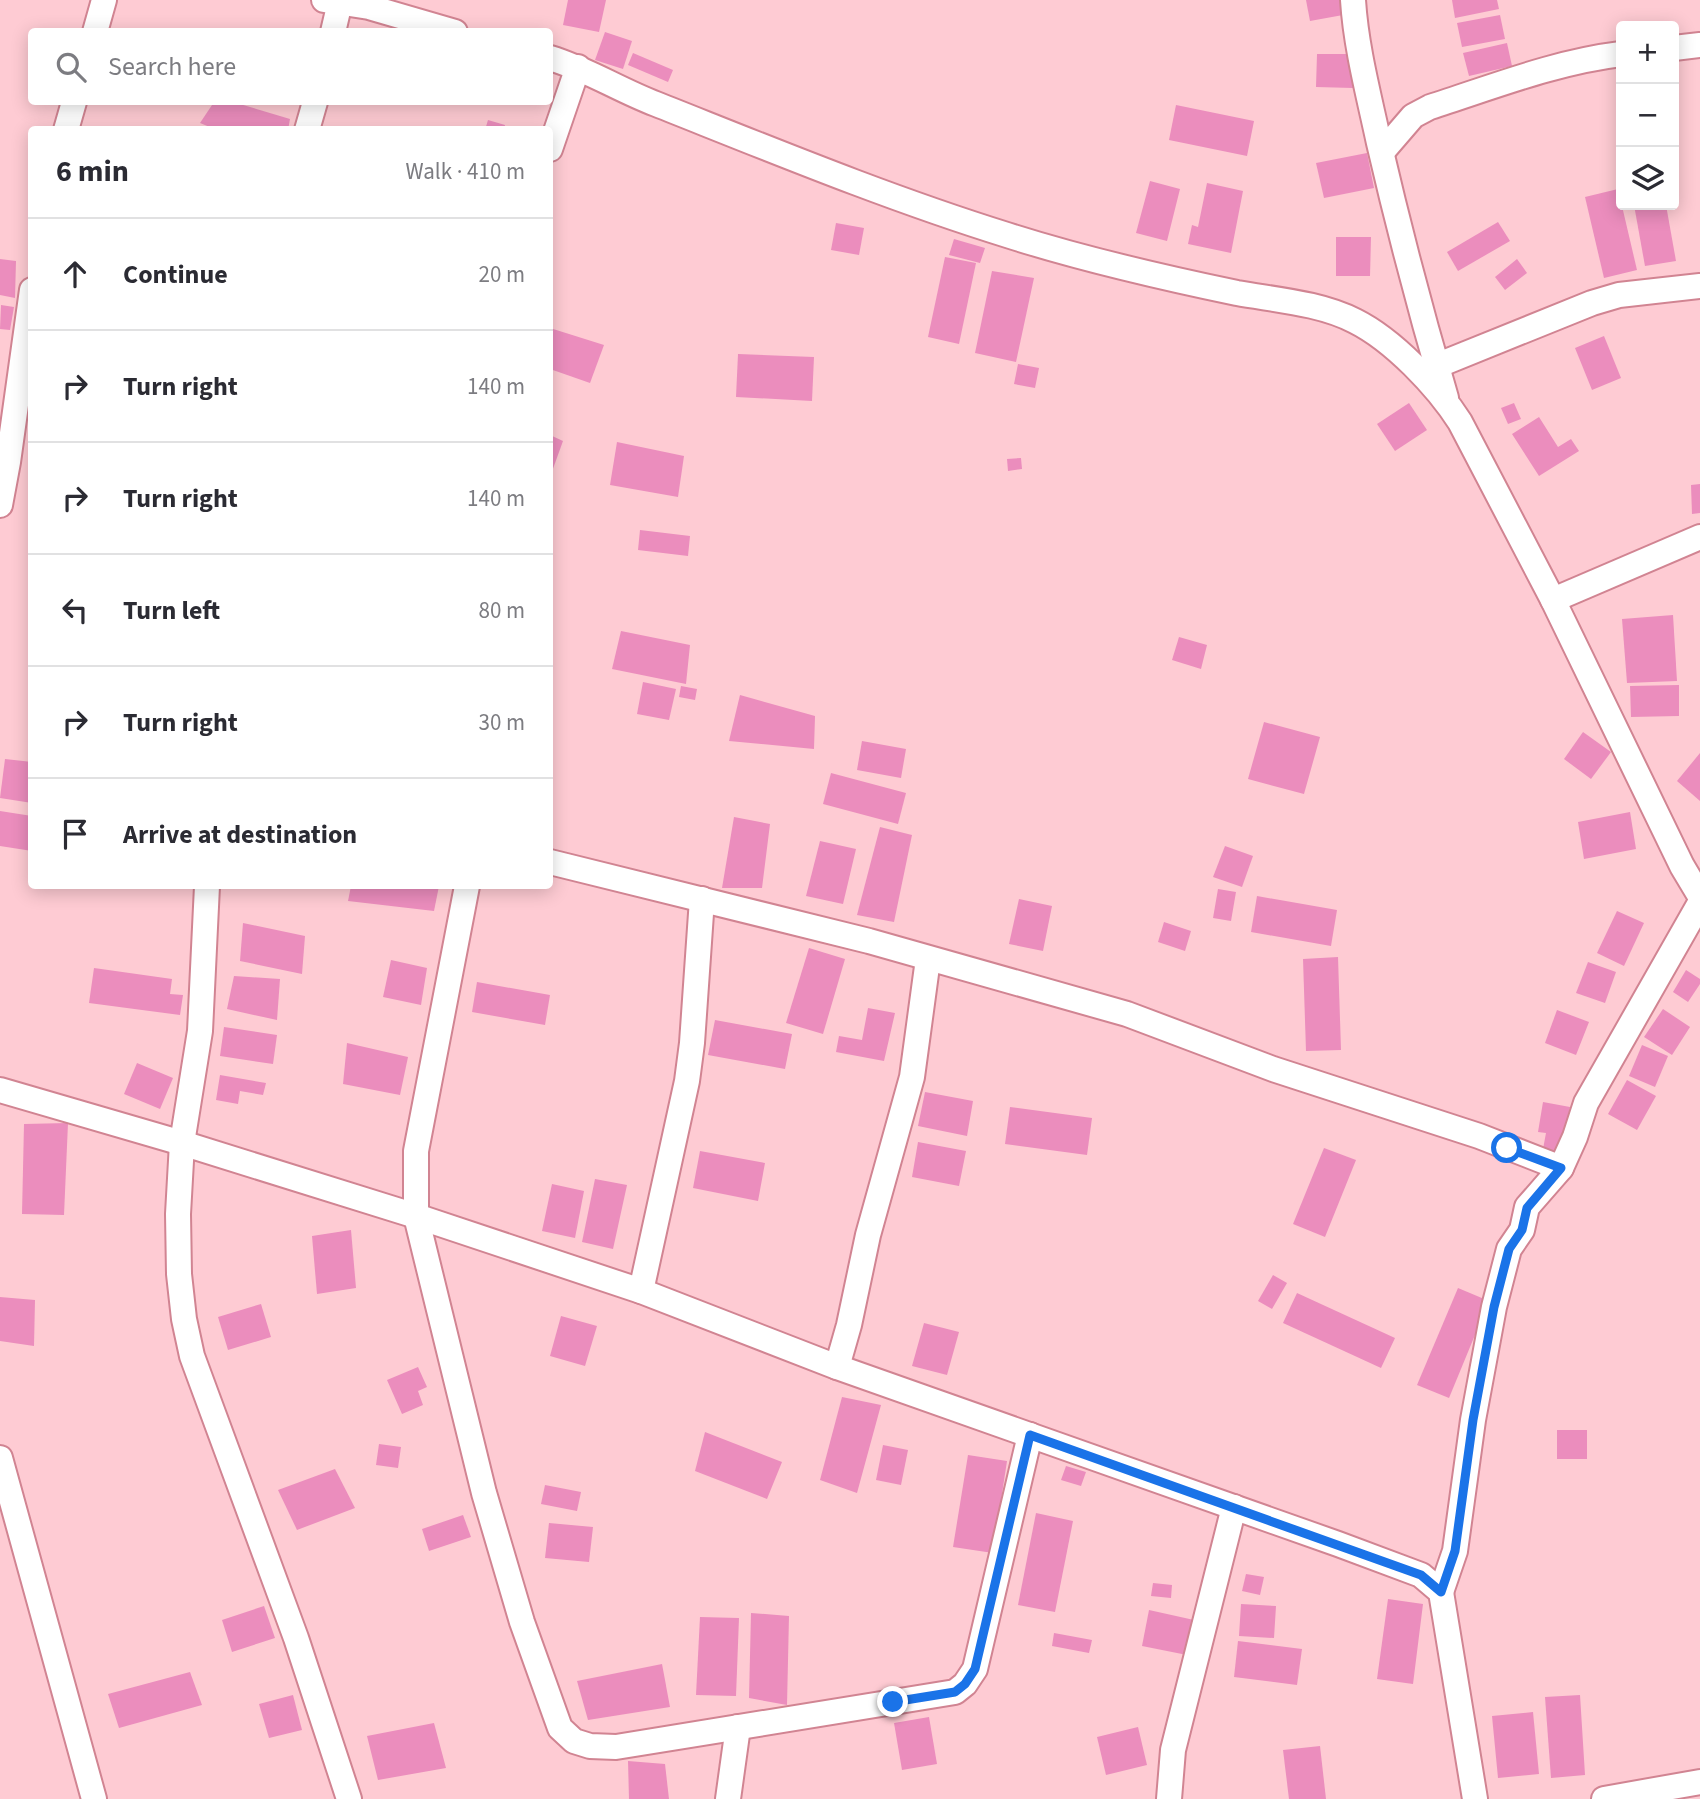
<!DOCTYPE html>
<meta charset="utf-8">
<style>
body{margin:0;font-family:"Source Sans 3",sans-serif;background:#f7f7f7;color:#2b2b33}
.controls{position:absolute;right:21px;top:21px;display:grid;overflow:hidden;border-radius:7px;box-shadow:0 4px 18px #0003}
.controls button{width:63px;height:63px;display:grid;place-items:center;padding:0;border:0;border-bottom:2px solid #e1e1e2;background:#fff;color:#2b2b33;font:35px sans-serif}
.stop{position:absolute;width:21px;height:21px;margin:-16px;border:5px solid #1a73e8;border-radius:50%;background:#fff}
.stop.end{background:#1a73e8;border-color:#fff;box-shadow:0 2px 7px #0008}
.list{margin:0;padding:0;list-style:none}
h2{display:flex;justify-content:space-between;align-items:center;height:91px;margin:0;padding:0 28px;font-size:30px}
h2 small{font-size:23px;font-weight:400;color:#7c7c81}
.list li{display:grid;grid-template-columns:46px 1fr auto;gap:21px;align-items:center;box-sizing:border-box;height:112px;padding:0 28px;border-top:2px solid #e1e1e2}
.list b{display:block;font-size:26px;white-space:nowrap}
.list em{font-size:23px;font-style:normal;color:#7c7c81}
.icon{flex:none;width:38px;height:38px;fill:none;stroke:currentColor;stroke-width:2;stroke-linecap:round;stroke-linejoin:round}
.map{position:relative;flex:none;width:1700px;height:1799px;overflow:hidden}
.search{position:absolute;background:#fff;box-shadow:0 4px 18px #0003;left:28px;top:28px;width:525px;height:77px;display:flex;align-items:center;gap:18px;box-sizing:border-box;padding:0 24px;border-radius:7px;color:#7c7c81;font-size:26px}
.panel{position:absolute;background:#fff;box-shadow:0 4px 18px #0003;left:28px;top:126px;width:525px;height:763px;border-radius:7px}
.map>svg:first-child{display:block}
</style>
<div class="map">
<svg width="1700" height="1799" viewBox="0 0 1700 1799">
<rect width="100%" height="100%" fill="#fecbd3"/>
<g fill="#eb8dbd">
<path d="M 568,0 L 606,0 L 599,32 L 563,25 Z"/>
<path d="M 1306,0 L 1340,0 L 1343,15 L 1310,21 Z"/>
<path d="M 1452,0 L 1497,0 L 1499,9 L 1455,18 Z"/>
<path d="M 1500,15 L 1505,39 L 1462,47 L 1457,23 Z"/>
<path d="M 605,32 L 632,41 L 623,69 L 595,60 Z"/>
<path d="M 1507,43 L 1512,66 L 1469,76 L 1463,53 Z"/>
<path d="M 633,53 L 673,70 L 668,82 L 628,65 Z"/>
<path d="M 1317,54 L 1353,54 L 1353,88 L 1316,87 Z"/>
<path d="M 214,102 L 233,102 L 290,119 L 288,130 L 217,130 L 200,123 Z"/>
<path d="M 1176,105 L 1254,121 L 1247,156 L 1169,140 Z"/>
<path d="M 488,120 L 505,125 L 504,130 L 485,130 Z"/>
<path d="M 1367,153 L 1374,188 L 1324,198 L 1316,163 Z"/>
<path d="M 1150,181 L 1180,189 L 1167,241 L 1136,233 Z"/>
<path d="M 1207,183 L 1243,191 L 1231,253 L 1188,244 L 1192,225 L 1198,227 Z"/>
<path d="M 1618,189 L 1637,270 L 1604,278 L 1585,197 Z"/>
<path d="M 1634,205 L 1666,205 L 1676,261 L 1645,266 Z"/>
<path d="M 1498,222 L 1510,241 L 1458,271 L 1447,252 Z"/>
<path d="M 836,223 L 864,228 L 859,255 L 831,250 Z"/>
<path d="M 1336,237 L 1371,237 L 1370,276 L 1336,276 Z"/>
<path d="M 954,239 L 985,248 L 980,263 L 949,255 Z"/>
<path d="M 945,257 L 976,263 L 959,344 L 928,337 Z"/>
<path d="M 0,259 L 16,261 L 15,298 L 0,295 Z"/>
<path d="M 1517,259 L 1527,273 L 1505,290 L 1495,277 Z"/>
<path d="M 992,271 L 1034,278 L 1016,362 L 975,353 Z"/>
<path d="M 1,305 L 14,307 L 10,330 L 0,329 Z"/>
<path d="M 550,328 L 604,345 L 590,383 L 550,369 Z"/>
<path d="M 1604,336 L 1621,378 L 1592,390 L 1575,348 Z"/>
<path d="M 738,354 L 814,357 L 812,401 L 736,397 Z"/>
<path d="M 1018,364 L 1039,368 L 1035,388 L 1014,384 Z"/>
<path d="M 1409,403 L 1427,430 L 1395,451 L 1377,424 Z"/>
<path d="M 1514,403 L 1521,419 L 1508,424 L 1501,408 Z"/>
<path d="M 1539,417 L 1558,447 L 1571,439 L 1579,451 L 1539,476 L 1512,434 Z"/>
<path d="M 550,435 L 563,441 L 550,477 Z"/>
<path d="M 617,442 L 684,456 L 678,497 L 610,485 Z"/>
<path d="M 1021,458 L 1022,469 L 1008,471 L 1007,459 Z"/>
<path d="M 1700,484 L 1700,513 L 1692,514 L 1691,485 Z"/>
<path d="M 640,530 L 690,536 L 688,556 L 638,550 Z"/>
<path d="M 1673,615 L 1677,681 L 1627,683 L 1622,619 Z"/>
<path d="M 621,631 L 690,645 L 686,684 L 612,669 Z"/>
<path d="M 1179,637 L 1207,645 L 1201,669 L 1172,660 Z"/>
<path d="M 643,682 L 676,689 L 669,720 L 637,714 Z"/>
<path d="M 1679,685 L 1679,716 L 1631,717 L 1630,686 Z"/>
<path d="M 681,686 L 697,689 L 695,700 L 679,697 Z"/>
<path d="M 740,695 L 815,716 L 814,749 L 729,741 Z"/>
<path d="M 1264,722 L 1320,737 L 1304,794 L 1248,779 Z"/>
<path d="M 1583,732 L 1611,752 L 1591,779 L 1564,759 Z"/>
<path d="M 862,741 L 906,749 L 901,778 L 857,770 Z"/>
<path d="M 1700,753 L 1700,801 L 1677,781 Z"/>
<path d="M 5,759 L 32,762 L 32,803 L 0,798 Z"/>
<path d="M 831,773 L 906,793 L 898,824 L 823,804 Z"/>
<path d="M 0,811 L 32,816 L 32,851 L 0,846 Z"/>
<path d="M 1630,812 L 1636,849 L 1584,859 L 1578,822 Z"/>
<path d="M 734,817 L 770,824 L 762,888 L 722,888 Z"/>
<path d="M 880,827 L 912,835 L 894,922 L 857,915 Z"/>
<path d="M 820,841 L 856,849 L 843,904 L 806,896 Z"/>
<path d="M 1225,846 L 1253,856 L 1242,887 L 1213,877 Z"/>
<path d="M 351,886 L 439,886 L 434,911 L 348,901 Z"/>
<path d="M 1218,889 L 1236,892 L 1231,921 L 1213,918 Z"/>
<path d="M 1257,896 L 1337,910 L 1331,946 L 1251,932 Z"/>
<path d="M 1019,899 L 1052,906 L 1043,951 L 1009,944 Z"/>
<path d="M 1617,911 L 1644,923 L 1624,966 L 1597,953 Z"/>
<path d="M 1164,922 L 1191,931 L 1185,951 L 1158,942 Z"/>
<path d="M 243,923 L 305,936 L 302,974 L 240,961 Z"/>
<path d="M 809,948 L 845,959 L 823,1034 L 786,1023 Z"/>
<path d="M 1338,957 L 1341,1050 L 1306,1051 L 1303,959 Z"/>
<path d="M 391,960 L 427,968 L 421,1005 L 383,997 Z"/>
<path d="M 1588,962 L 1616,972 L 1605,1003 L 1576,993 Z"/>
<path d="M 94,968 L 172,979 L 170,994 L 183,995 L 180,1015 L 89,1003 Z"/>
<path d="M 1686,970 L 1700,979 L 1700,984 L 1688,1002 L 1673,992 Z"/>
<path d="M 234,976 L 280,979 L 277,1020 L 227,1009 Z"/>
<path d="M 477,982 L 550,995 L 545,1025 L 472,1012 Z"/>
<path d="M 868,1008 L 895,1013 L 884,1061 L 836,1052 L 839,1036 L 862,1040 Z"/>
<path d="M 1663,1009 L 1690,1027 L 1672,1055 L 1644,1037 Z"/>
<path d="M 1557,1010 L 1589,1022 L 1576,1055 L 1545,1043 Z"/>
<path d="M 715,1020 L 792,1034 L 785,1069 L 708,1055 Z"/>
<path d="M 224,1027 L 277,1035 L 273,1064 L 220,1056 Z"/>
<path d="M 347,1043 L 408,1057 L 400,1095 L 343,1084 Z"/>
<path d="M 1642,1045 L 1668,1056 L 1655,1087 L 1629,1076 Z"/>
<path d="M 137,1063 L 173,1078 L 160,1109 L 124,1094 Z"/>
<path d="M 220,1075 L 266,1083 L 263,1095 L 240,1091 L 238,1104 L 216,1100 Z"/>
<path d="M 1627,1080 L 1656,1096 L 1637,1130 L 1608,1114 Z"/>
<path d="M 925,1092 L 973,1101 L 967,1136 L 918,1126 Z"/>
<path d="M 1543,1102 L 1570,1107 L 1562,1152 L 1543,1149 L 1546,1133 L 1538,1132 Z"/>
<path d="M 1010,1107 L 1092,1118 L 1087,1155 L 1005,1144 Z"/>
<path d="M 68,1123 L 64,1215 L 22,1214 L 24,1124 Z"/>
<path d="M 918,1142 L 966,1151 L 959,1186 L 912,1177 Z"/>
<path d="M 1324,1148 L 1356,1160 L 1325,1237 L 1293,1224 Z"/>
<path d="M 700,1151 L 765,1163 L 758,1201 L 693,1188 Z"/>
<path d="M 595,1179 L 627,1185 L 613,1249 L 582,1242 Z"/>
<path d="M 552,1184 L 584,1191 L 575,1238 L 542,1231 Z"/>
<path d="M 351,1230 L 356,1288 L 317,1294 L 312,1236 Z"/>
<path d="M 1273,1275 L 1287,1283 L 1272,1309 L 1258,1301 Z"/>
<path d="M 1458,1288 L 1489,1301 L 1449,1398 L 1417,1385 Z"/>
<path d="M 1297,1293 L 1395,1338 L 1381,1368 L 1283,1323 Z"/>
<path d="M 0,1297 L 35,1300 L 34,1346 L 0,1341 Z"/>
<path d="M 261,1304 L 271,1337 L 228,1350 L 218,1317 Z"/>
<path d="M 561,1316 L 597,1326 L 585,1366 L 550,1356 Z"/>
<path d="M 924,1323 L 959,1332 L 947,1375 L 912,1366 Z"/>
<path d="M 418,1367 L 427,1387 L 418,1391 L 423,1405 L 402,1414 L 387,1380 Z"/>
<path d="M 842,1397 L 881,1405 L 857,1493 L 820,1480 Z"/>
<rect x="1557" y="1430" width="30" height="29"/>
<path d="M 705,1432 L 782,1462 L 767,1499 L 695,1471 Z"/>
<path d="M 379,1444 L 401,1447 L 398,1468 L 376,1465 Z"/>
<path d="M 883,1445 L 908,1450 L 901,1485 L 876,1480 Z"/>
<path d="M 968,1455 L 1007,1461 L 993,1553 L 953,1547 Z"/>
<path d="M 1066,1466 L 1086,1472 L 1081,1486 L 1061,1480 Z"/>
<path d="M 335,1469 L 355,1508 L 297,1530 L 278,1490 Z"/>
<path d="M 545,1485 L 581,1492 L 577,1511 L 541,1504 Z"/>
<path d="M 1036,1513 L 1073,1521 L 1055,1612 L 1018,1605 Z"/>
<path d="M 463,1515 L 471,1537 L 429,1551 L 422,1529 Z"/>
<path d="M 549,1523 L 593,1527 L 589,1562 L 545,1558 Z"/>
<path d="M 1246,1574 L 1264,1577 L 1260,1595 L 1242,1591 Z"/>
<path d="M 1153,1583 L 1172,1585 L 1171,1598 L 1151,1596 Z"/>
<path d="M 1388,1599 L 1423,1604 L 1413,1684 L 1377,1679 Z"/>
<path d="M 1241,1604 L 1276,1606 L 1274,1638 L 1239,1636 Z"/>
<path d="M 264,1606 L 275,1638 L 232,1652 L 222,1620 Z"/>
<path d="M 1149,1610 L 1194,1620 L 1187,1655 L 1142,1646 Z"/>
<path d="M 751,1613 L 789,1616 L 787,1705 L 749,1698 Z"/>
<path d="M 700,1617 L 739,1618 L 736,1696 L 696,1695 Z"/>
<path d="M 1054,1633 L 1092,1640 L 1089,1653 L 1052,1646 Z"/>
<path d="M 1238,1641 L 1302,1649 L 1297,1685 L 1234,1677 Z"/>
<path d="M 662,1664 L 670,1707 L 588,1720 L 577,1681 Z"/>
<path d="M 190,1672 L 202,1705 L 119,1728 L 108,1694 Z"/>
<path d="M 293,1695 L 302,1730 L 269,1738 L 259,1704 Z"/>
<path d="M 1580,1695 L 1585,1775 L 1551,1778 L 1545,1697 Z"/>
<path d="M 1533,1712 L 1539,1774 L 1498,1778 L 1492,1716 Z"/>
<path d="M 929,1717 L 937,1764 L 902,1770 L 894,1723 Z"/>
<path d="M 434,1723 L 446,1768 L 378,1780 L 367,1736 Z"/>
<path d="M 1138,1727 L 1147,1765 L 1106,1775 L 1097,1737 Z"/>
<path d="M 1320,1746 L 1326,1799 L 1289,1799 L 1283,1750 Z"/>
<path d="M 628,1761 L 665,1764 L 669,1799 L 629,1799 Z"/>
</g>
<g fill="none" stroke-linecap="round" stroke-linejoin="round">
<g stroke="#d18492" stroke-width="28">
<g id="minor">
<path d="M 324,0 L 369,7 L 455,32"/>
<path d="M 1353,0 C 1356,48 1369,96 1379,143 C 1399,229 1421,313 1446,398"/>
<path d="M 95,32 L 104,0"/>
<path d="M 333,32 L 340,2"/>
<path d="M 1674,48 L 1700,45"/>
<path d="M 550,58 C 587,69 619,90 656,104 C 772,150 888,198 1007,235 C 1082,259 1160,277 1237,293 C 1276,300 1320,303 1355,321 C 1393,340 1437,386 1460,422 L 1553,600 L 1682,866 L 1700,896"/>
<path d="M 66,130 L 74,102"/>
<path d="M 307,130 L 315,102"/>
<path d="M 550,149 L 578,67"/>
<path d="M 1382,152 L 1413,116 L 1430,107 C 1493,87 1555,62 1621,54"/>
<path d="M 1436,366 L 1592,303 L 1619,295 L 1700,286"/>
<path d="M 0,505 L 8,462 L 32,290"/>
<path d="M 1553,600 L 1700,537"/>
<path d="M 550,862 L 869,941 L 1127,1014 L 1273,1069 L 1479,1136 L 1561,1168"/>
<path d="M 207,886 L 200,1031 L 182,1143 L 178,1214 L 179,1274 L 184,1319 L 192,1356 L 296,1638 L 349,1799"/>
<path d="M 467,886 L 416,1151 L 416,1216 L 484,1493 L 522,1622 L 560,1728 L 574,1741 L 590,1746 L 616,1747 L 955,1692 L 965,1684 L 975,1669 L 1030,1435"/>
<path d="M 0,1090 L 182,1143 L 416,1216 L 641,1291 L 837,1367 L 1338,1544 L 1421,1575 L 1441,1592 L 1475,1799"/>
<path d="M 641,1291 L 687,1081 L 692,1043 L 702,899"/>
<path d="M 837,1367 L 849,1325 L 868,1235 L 912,1077 L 928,959"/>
<path d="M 0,1458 L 94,1799"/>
<path d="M 1441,1592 L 1455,1551 L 1473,1420 L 1494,1307 L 1509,1249 L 1522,1230 L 1527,1207 L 1561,1168 L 1575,1137 L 1586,1103 L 1700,903"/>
<path d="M 728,1799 L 738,1727"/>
<path d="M 1169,1799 L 1173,1750 L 1234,1507"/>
<path d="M 1604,1799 L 1700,1782"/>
</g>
</g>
<use href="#minor" stroke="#fff" stroke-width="24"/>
</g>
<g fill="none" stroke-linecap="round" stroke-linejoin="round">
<path stroke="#1a73e8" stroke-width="9" d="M 893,1702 L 955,1692 L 965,1684 L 975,1669 L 1030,1435 L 1421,1575 L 1441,1592 L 1455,1551 L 1473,1420 L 1494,1307 L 1509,1249 L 1522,1230 L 1527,1208 L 1561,1168 L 1507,1148"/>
</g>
</svg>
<div class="controls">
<button>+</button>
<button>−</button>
<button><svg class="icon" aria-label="layers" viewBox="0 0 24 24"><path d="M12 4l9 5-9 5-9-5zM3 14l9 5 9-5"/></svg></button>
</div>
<div class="stop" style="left:1507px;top:1148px"></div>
<div class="stop end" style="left:893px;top:1702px"></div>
<div class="search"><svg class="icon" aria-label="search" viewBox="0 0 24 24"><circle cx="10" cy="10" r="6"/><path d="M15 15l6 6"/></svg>Search here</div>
<section class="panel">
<h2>6 min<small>Walk · 410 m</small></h2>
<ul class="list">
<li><svg class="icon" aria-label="ahead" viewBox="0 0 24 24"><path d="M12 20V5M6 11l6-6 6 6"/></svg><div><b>Continue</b></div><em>20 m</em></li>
<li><svg class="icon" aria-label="right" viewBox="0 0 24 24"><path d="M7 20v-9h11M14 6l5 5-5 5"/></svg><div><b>Turn right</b></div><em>140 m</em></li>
<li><svg class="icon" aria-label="right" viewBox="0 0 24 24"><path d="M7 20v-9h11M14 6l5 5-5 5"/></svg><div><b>Turn right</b></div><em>140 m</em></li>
<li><svg class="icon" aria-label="left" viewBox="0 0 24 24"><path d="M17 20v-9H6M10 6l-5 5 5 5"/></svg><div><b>Turn left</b></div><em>80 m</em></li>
<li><svg class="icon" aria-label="right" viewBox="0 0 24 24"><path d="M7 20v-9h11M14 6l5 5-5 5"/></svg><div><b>Turn right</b></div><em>30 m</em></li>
<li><svg class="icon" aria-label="arrive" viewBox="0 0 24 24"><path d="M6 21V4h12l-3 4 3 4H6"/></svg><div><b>Arrive at destination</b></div></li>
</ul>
</section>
</div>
